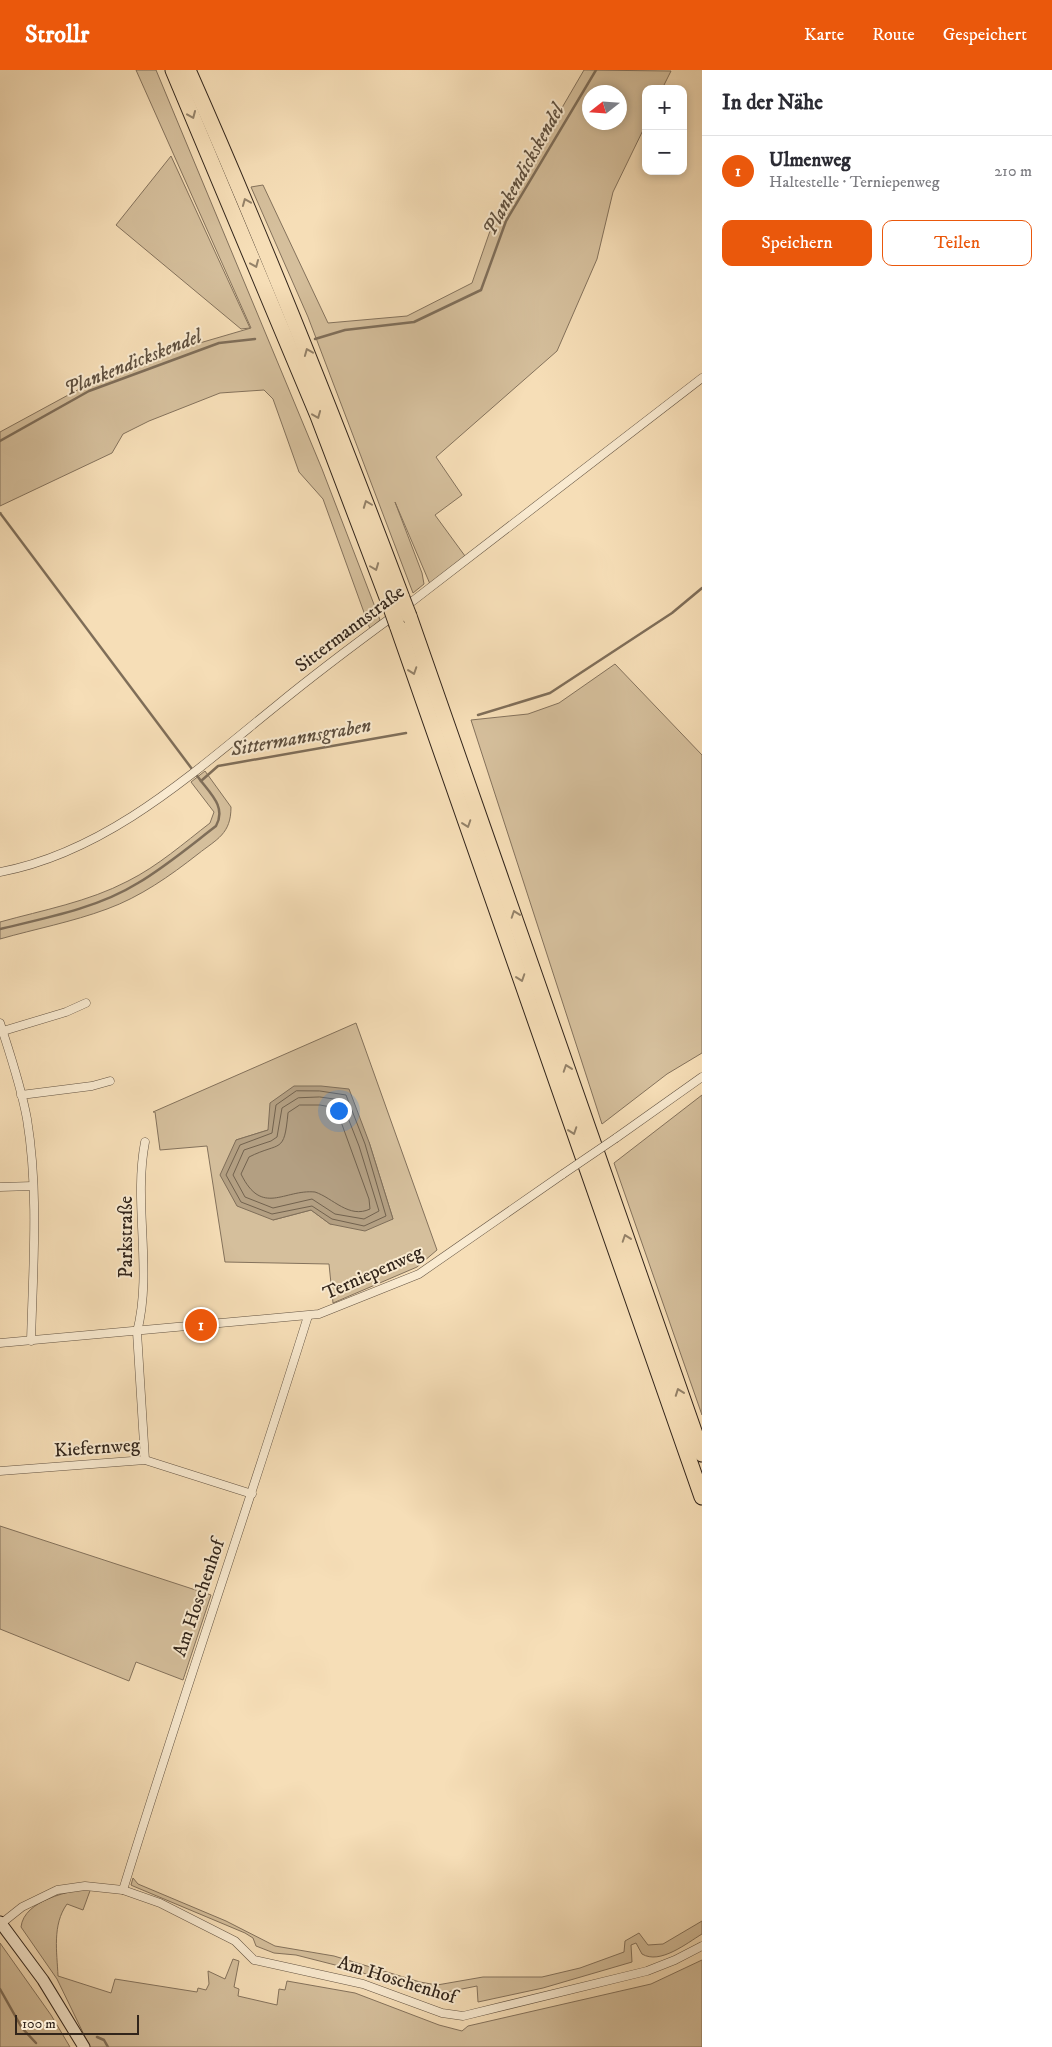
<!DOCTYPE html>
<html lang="de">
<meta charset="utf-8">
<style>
body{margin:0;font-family:"IM FELL DW Pica",serif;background:#f7f7f7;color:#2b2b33}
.controls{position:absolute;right:15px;top:15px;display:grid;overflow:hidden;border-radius:10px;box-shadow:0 2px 8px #0003}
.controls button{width:45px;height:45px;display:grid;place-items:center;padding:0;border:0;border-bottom:1px solid #e1e1e2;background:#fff;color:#2b2b33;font:25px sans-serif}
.compass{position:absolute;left:582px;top:15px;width:45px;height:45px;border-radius:50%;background:#fff;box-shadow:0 2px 8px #0003;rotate:253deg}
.scale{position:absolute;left:15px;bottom:12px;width:124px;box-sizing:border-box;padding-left:5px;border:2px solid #32251b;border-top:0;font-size:14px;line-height:18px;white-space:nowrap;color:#32251b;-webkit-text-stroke:4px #f9ead0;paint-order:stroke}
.you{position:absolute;left:338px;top:1040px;width:18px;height:18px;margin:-12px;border:4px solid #fff;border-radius:50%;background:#1a73e8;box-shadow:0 0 0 8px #1a73e833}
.badge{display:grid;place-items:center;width:32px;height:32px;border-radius:50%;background:#ea580c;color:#fff;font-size:16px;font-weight:700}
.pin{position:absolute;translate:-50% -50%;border:2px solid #fff;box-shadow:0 1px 5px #0006}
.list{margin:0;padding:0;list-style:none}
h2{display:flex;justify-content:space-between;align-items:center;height:65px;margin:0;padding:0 20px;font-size:21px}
h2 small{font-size:16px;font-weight:400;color:#7c7c81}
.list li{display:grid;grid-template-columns:32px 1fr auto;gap:15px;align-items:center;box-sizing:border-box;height:70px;padding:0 20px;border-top:1px solid #e1e1e2}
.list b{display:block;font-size:19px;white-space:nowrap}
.list p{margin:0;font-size:16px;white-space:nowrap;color:#7c7c81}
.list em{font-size:16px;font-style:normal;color:#7c7c81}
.actions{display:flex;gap:10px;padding:15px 20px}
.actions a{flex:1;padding:11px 0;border:1px solid #ea580c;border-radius:10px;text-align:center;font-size:18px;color:#ea580c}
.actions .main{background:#ea580c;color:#fff}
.map{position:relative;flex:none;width:702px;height:1977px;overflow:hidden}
header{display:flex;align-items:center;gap:30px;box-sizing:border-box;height:70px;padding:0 25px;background:#ea580c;color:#fff}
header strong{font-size:24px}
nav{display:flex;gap:28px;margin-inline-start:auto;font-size:18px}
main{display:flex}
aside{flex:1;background:#fff}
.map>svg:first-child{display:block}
</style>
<header>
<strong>Strollr</strong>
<nav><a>Karte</a><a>Route</a><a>Gespeichert</a></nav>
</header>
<main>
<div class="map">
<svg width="702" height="1977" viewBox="0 0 702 1977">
<rect width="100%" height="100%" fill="#f6deb7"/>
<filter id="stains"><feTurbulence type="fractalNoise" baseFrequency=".004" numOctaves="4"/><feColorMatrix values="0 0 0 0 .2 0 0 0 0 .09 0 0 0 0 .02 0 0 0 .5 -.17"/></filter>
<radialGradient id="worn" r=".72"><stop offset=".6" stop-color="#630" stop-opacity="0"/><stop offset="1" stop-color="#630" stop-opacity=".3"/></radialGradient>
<g fill="#d5bf9c" stroke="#84725c" fill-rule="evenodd">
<path d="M 136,0 L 156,0 L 322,399 L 380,550 L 370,559 L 323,429 L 299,402 L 273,329 L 264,320 L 220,323 L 149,351 L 123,364 L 112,383 L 0,436 L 0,362 L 94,311 L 186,277 L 251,258 Z"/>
<path d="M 584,0 L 671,1 L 662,19 L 646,19 L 646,54 L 613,122 L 597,189 L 557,281 L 436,387 L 462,425 L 435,445 L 465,486 L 430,514 L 395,432 L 422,503 L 424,514 L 413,523 L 308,247 L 251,117 L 263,115 L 328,253 L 407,246 L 472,213 L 490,161 ZM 590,22 L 620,22 L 620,52 L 590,52 Z"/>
<path d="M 171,86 L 250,258 L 241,259 L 116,155 Z"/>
<path d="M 615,594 L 702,685 L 702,983 L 667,1004 L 602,1054 L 471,650 L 528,644 L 559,633 Z"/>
<path d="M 205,701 L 231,737 C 231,764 217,769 198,784 C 170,806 140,827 107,839 C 72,852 35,859 0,869 L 0,852 C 43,840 88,832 128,811 C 158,796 184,773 210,753 L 214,742 L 191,712 Z"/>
<path d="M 356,953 L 437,1180 L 417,1197 L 333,1233 L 329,1194 L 225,1192 L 207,1076 L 160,1080 L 155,1042 L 153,1042 ZM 268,1060 L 369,1072 L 393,1149 L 330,1154 L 311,1140 L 273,1150 L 236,1070 Z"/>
<path d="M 702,1025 L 702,1345 L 614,1093 Z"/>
<path d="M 0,1456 L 211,1525 L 183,1610 L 136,1592 L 129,1611 L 0,1559 Z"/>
<path d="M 133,1808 L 138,1814 L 226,1851 L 275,1876 L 334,1886 L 420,1912 L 437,1915 L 483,1907 L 542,1907 L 580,1898 L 624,1882 L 625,1871 L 639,1863 L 648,1875 L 663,1874 L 702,1851 L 702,1864 C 687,1873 660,1895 642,1884 L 636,1873 L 631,1875 L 632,1892 L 543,1918 L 478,1932 L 477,1916 L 432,1925 L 347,1898 L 296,1885 L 274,1883 L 256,1876 L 253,1868 L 245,1863 L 133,1816 L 131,1815 Z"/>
<path d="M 91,1818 L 83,1840 L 67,1834 C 52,1855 57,1882 58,1906 L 111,1923 L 115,1909 L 197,1922 L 198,1918 L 206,1920 L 209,1914 L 208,1901 L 225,1909 L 233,1889 L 239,1891 L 234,1917 L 239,1919 L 238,1926 L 277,1935 L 279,1919 L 285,1920 L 287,1911 L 355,1923 L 439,1955 L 462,1961 L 468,1956 L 651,1914 L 702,1890 L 702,1977 L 90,1977 L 57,1909 L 21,1857 C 24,1830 69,1821 91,1818 Z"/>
<path d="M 0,1873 L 51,1945 L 70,1977 L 0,1977 Z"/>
</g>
<path fill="#b39f82" stroke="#7f6e59" d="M 294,1016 L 321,1016 L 349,1019 L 369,1072 L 393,1149 L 365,1161 L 330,1154 L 311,1140 L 273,1150 L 237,1136 L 220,1105 L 236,1070 L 268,1060 L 270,1033 Z"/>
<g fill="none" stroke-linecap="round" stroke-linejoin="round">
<g stroke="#72624e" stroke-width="1">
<path d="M 320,1021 L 346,1025 L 365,1074 L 386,1146 L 364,1156 L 332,1149 L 312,1136 L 272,1144 L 241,1132 L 226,1105 L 240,1075 L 272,1063 L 276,1035 L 296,1021 Z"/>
<path d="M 320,1027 L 341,1030 L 359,1076 L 379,1141 L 364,1149 L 335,1144 L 312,1129 L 273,1138 L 245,1127 L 233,1105 L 244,1080 L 271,1071 L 277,1067 L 282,1038 L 298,1028 Z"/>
<path d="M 300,1035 L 320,1035 L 336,1038 L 369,1129 L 370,1139 C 349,1149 333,1128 315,1122 C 284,1119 262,1147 241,1104 L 249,1087 C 281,1071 284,1085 288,1043 Z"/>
</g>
<g stroke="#7f6e59" stroke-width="2.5">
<path d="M 315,269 L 345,260 L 414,252 L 481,220 L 506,151 L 596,0"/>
<path d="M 0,371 L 89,321 L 219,273 L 255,269"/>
<path d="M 0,443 L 201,711"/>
<path d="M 478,645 L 550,623 L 672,543 L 702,518"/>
<path d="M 0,859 C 46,848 98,838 138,813 C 165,797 190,776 216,756 C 226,738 212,725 201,711 L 218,696 L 406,663"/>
<path d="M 0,1919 L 22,1958 L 36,1973"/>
<path d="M 97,1967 L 104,1970 L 108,1977"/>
</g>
<g stroke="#635342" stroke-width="9">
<g id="minor">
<path d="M 405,537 L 702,308"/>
<path d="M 0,802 C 107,782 193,703 276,636 C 315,604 355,574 396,544"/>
<path d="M 0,953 C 10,984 21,1016 27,1049 C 39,1122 33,1197 31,1271"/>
<path d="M 0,962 L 66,942 L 86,933"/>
<path d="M 21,1025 L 92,1016 L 110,1011"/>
<path d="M 616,1068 L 702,1007"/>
<path d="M 145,1072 C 133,1134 153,1200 137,1262 L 145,1390"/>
<path d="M 0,1117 L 33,1116"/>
<path d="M 0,1273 L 319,1244 L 419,1204 L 563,1104"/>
<path d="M 0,1401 L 145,1390 L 252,1424"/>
<path d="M 123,1820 C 182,1628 248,1438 308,1246"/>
<path d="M 2,1853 L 22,1837 L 57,1820 L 85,1816 L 123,1820 L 160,1833 L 235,1871 L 254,1890 L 363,1914 L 442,1943 L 463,1946 L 647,1901 L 675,1890 L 702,1876"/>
</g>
</g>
<g stroke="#32251b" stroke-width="13">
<path id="secondary" d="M 0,1852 L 43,1910 L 84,1977"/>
</g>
<g stroke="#32251b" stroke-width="17">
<g id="motorway">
<path d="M 173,0 L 318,346 L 391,538"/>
<path d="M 188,0 C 265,174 335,350 402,528"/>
<path d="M 409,546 L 702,1384"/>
<path d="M 397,555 L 702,1427"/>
</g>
</g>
<use href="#minor" stroke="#f9ead0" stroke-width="8"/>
<use href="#secondary" stroke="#f9ead0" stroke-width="11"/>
<use href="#motorway" stroke="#f6deb7" stroke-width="15"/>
<g stroke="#635342" stroke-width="9" stroke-linecap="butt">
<path id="minor-bridge" d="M 563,1104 L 616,1068"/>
</g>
<g stroke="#32251b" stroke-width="17" stroke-linecap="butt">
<g id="motorway-bridge">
<path d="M 402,528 L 409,546"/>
<path d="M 391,538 L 397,555"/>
</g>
</g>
<use href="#minor-bridge" stroke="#f9ead0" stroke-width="8"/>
<use href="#motorway-bridge" stroke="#f6deb7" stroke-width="15"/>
</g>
<defs><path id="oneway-chevron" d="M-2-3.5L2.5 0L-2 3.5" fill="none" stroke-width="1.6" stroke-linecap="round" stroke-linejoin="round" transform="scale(1.25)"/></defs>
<g stroke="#948269">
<use href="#oneway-chevron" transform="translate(192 45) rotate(67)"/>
<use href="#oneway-chevron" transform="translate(246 132) rotate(-112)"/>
<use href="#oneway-chevron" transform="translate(255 194) rotate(67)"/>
<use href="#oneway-chevron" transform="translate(308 282) rotate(-112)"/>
<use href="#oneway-chevron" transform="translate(317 345) rotate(68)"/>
<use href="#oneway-chevron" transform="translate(367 434) rotate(-111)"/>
<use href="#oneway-chevron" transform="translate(375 497) rotate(69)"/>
<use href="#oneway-chevron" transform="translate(413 601) rotate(71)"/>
<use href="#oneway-chevron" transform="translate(467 754) rotate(71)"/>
<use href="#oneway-chevron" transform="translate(515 844) rotate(-109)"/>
<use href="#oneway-chevron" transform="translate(521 908) rotate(71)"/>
<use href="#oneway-chevron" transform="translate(567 998) rotate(-109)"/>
<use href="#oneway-chevron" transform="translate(573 1061) rotate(71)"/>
<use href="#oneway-chevron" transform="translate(626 1168) rotate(-109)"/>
<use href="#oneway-chevron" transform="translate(679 1322) rotate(-110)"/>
</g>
<g text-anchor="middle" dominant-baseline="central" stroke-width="4" stroke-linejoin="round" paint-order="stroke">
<g font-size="19" fill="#32251b" stroke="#f9ead0">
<text transform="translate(350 559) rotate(-37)">Sittermannstraße</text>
<text transform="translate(126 1167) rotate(-90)">Parkstraße</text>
<text transform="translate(373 1203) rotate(-24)">Terniepenweg</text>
<text transform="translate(97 1378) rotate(-4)">Kiefernweg</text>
<text transform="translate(199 1528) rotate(-71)">Am Hoschenhof</text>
<text transform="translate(397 1910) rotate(17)">Am Hoschenhof</text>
</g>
<g font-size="20" font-style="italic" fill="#5f503f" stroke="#f9ead0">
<text transform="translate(524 100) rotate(-61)">Plankendickskendel</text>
<text transform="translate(133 293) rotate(-22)">Plankendickskendel</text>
<text transform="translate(301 668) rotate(-10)">Sittermannsgraben</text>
</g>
</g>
<rect width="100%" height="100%" filter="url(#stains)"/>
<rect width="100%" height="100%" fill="url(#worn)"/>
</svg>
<div class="controls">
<button>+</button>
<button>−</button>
</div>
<svg class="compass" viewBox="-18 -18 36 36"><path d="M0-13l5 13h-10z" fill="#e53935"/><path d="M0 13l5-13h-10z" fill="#7c7c81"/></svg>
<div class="scale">100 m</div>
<div class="you"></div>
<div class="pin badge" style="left:201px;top:1255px">1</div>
</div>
<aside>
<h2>In der Nähe<small></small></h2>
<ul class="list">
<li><span class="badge">1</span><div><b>Ulmenweg</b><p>Haltestelle · Terniepenweg</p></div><em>210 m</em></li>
</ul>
<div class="actions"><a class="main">Speichern</a><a>Teilen</a></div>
</aside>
</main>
